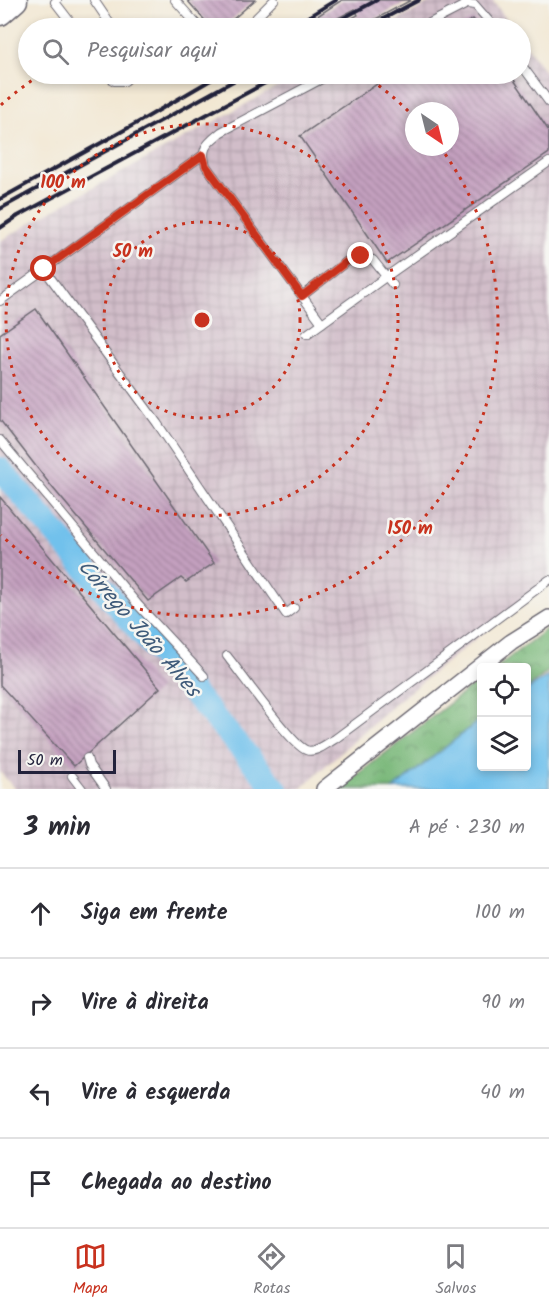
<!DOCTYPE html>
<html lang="pt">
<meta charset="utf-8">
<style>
body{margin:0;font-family:Kalam,sans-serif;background:#f7f7f7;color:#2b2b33}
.controls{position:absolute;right:18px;bottom:18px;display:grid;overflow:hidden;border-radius:6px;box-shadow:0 3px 9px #0003}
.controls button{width:54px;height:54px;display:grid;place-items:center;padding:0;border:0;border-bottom:2px solid #e1e1e2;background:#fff;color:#2b2b33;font:30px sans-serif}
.compass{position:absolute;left:405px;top:102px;width:54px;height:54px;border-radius:50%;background:#fff;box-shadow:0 3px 9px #0003;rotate:145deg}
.scale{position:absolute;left:18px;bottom:15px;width:98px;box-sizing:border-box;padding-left:6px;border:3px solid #22223b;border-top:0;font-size:16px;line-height:21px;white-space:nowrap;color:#22223b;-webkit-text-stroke:4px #f6f6f2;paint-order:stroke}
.stop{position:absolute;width:18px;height:18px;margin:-14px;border:4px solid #c8321e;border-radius:50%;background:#fff}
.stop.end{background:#c8321e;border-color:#fff;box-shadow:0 2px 6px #0008}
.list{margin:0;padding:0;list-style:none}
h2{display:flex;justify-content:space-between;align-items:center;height:78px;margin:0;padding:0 24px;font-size:26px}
h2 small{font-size:20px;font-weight:400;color:#7c7c81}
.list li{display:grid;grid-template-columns:39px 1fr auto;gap:18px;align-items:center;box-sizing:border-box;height:90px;padding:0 24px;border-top:2px solid #e1e1e2}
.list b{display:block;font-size:22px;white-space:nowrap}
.list em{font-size:20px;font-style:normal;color:#7c7c81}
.icon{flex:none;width:33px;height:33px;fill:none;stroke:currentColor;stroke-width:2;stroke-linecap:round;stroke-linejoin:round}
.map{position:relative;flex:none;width:549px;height:789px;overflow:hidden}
.search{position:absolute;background:#fff;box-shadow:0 3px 9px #0003;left:18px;right:18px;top:18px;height:66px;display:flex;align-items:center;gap:15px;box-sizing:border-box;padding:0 21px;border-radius:33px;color:#7c7c81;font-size:22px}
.sheet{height:438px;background:#fff}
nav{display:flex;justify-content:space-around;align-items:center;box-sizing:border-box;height:84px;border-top:2px solid #e1e1e2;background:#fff;font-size:16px;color:#7c7c81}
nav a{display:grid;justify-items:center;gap:3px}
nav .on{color:#c8321e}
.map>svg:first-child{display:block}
</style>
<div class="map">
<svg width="549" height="789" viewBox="0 0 549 789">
<defs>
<pattern id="industrial-grid" width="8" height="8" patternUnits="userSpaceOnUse" patternTransform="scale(1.5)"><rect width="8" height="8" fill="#d1bdc9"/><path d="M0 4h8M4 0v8" fill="none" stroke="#b3a2ae"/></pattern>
<pattern id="forest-crowns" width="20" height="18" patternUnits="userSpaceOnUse" patternTransform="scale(1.5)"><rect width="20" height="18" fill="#78b778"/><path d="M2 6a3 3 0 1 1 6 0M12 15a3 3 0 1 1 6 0" fill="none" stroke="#629464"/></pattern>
<pattern id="building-back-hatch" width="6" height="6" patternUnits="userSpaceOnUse" patternTransform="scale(1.5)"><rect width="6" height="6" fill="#c4a0bf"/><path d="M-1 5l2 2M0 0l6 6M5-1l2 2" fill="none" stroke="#9f829c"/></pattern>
</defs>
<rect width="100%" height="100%" fill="#f6f6f2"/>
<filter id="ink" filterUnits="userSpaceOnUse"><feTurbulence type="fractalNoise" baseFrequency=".0167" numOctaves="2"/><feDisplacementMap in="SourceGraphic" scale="12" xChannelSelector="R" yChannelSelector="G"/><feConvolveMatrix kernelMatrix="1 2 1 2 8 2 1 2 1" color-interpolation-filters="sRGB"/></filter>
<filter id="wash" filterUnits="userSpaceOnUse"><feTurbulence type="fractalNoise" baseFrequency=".008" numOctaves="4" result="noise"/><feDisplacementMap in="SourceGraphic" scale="24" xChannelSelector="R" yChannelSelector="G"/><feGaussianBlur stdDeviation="1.35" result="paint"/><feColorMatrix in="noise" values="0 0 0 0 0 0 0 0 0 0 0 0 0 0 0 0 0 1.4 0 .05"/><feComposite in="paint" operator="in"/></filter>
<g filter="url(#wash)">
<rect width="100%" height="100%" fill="#f2e7d2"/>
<g fill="url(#industrial-grid)" fill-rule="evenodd">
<path d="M 435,0 L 492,0 L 513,28 L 383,28 Z"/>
<path d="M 521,38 L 549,77 L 549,585 L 532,594 L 394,704 L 300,789 L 15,789 L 0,772 L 0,241 L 53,210 L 301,74 L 520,74 ZM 414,111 L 450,111 L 450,147 L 414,147 Z"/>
</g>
<g fill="url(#forest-crowns)" stroke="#4d6c5a" stroke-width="1.5">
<path d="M 549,627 L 549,671 L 527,688 L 526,668 L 497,667 Z"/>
<path d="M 481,679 L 481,722 L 394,789 L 339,789 Z"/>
</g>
<path fill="#71c1ec" stroke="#4a7294" stroke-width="1.5" d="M 549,675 L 549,789 L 393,789 L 481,719 L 482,766 L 526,766 L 527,690 Z"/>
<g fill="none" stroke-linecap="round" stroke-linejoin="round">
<path stroke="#71c1ec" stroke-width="24" d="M 0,469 L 276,789"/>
</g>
<g id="blocks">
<g fill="url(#building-back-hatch)" fill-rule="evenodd">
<path d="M 187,0 L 255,0 L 225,26 L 209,25 Z"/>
<path d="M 342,0 L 411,0 L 359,28 L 333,28 L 358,15 L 355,9 L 319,28 L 303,28 L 302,26 Z"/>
<path d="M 473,19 L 480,28 L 458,28 Z"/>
<path d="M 392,74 L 510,74 L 549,131 L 549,153 L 387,263 L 300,136 ZM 414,111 L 450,111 L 450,147 L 414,147 Z"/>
<path d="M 36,309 L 214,563 L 186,582 L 181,578 L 148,601 L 52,487 L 0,420 L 0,334 Z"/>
<path d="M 0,497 L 160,688 L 74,766 L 0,685 Z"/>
</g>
</g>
</g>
<g filter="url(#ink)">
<use href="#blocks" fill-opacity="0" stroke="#6b6770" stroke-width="1.5"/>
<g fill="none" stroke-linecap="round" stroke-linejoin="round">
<g stroke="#6b6770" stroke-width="10">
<g id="service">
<path d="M 57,0 L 55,2 L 75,28"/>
<path d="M 94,0 L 113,28"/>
<path d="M 175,0 L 200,28"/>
<path d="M 243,28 L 249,25 L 274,0"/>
<path d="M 420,28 L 467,4 L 475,5 L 495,28"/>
<path d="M 520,63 L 549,102"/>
<path d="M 108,74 L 114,81 L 125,81 L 132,74"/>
<path d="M 44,269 L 157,423 L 286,614 L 294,608"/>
<path d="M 302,296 L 346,262 L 361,256 L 373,260 L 393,285"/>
<path d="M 0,301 L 203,155"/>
<path d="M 322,323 L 206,166 C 200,147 208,143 221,132 L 331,74"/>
<path d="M 307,334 L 387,276 L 549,162"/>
<path d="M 0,440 L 139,606 L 204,676"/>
<path d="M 227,656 C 240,672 291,745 306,750 C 315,754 327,743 335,739 L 549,580"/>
<path d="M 87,758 L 89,765 L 106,789"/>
<path d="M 72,776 L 82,789"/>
</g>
</g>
<g stroke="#6b6770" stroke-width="18">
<path id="minor" d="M 324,789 L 511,642 L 549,618"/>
</g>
<g stroke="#6b6770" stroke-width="27">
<path id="primary" d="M 0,13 L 15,0"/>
</g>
<use href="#service" stroke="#fff" stroke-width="8"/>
<use href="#minor" stroke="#fff" stroke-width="15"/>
<use href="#primary" stroke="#fff" stroke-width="24"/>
<g stroke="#22223b" stroke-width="4">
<path d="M 290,28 L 336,0"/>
<path d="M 325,28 L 377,0"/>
<path d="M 366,28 L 419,0"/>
<path d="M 0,199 L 137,123 L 221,74"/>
<path d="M 0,209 L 246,74"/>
<path d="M 0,228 L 18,216 L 282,74"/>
</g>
</g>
</g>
<g fill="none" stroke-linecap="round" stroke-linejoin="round" filter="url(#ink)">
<path stroke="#c8321e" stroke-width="8" d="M 44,269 L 203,155 L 206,166 L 302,296 L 346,262 L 361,256"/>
</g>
<g fill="none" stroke="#c8321e" stroke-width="3" stroke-dasharray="3 6">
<circle cx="202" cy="320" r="98"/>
<circle cx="202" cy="320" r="196"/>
<path d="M1 105A294 294 0 0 1 40 75M166 28A294 294 0 0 1 238 28M364 75A294 294 0 0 1 413 116M440 147A294 294 0 0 1 1 535"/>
</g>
<g text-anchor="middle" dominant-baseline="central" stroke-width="5" stroke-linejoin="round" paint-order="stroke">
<g font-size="22" font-style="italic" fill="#3e5a79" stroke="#f6f6f2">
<text transform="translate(138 629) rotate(49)">Córrego João Alves</text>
</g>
</g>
<circle cx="202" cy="320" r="9" fill="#c8321e" stroke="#f6f6f2" stroke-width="3"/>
<g font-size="18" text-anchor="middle" font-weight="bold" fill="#c8321e" stroke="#f6f6f2" stroke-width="5" stroke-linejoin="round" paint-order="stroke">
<text x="63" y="188">100 m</text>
<text x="133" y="257">50 m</text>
<text x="410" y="534">150 m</text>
</g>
</svg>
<div class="controls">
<button><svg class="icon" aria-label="locate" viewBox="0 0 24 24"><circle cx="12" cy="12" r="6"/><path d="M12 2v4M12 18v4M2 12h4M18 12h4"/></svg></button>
<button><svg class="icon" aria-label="layers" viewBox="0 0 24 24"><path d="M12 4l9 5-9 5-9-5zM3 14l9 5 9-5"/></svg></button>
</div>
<svg class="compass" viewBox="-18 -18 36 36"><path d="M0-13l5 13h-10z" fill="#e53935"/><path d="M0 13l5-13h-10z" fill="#7c7c81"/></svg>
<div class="scale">50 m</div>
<div class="stop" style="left:44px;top:269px"></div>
<div class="stop end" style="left:361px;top:256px"></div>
<div class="search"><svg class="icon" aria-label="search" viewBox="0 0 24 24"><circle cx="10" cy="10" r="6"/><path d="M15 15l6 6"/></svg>Pesquisar aqui</div>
</div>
<section class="sheet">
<h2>3 min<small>A pé · 230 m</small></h2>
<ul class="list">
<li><svg class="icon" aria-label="ahead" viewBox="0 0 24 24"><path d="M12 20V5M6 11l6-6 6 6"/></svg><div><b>Siga em frente</b></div><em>100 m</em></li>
<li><svg class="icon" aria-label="right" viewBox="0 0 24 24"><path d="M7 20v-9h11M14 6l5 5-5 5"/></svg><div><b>Vire à direita</b></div><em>90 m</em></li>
<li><svg class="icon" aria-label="left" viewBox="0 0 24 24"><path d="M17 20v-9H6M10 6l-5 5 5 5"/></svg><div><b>Vire à esquerda</b></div><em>40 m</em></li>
<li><svg class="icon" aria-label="arrive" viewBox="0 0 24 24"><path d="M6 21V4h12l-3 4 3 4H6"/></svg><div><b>Chegada ao destino</b></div></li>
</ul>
</section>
<nav>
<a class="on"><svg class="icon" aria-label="map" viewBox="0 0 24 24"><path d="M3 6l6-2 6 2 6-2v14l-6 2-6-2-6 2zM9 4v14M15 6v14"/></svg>Mapa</a>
<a><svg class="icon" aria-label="directions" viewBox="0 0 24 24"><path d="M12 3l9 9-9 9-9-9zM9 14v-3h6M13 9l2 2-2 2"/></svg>Rotas</a>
<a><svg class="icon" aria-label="saved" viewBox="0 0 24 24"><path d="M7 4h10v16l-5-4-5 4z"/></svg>Salvos</a>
</nav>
